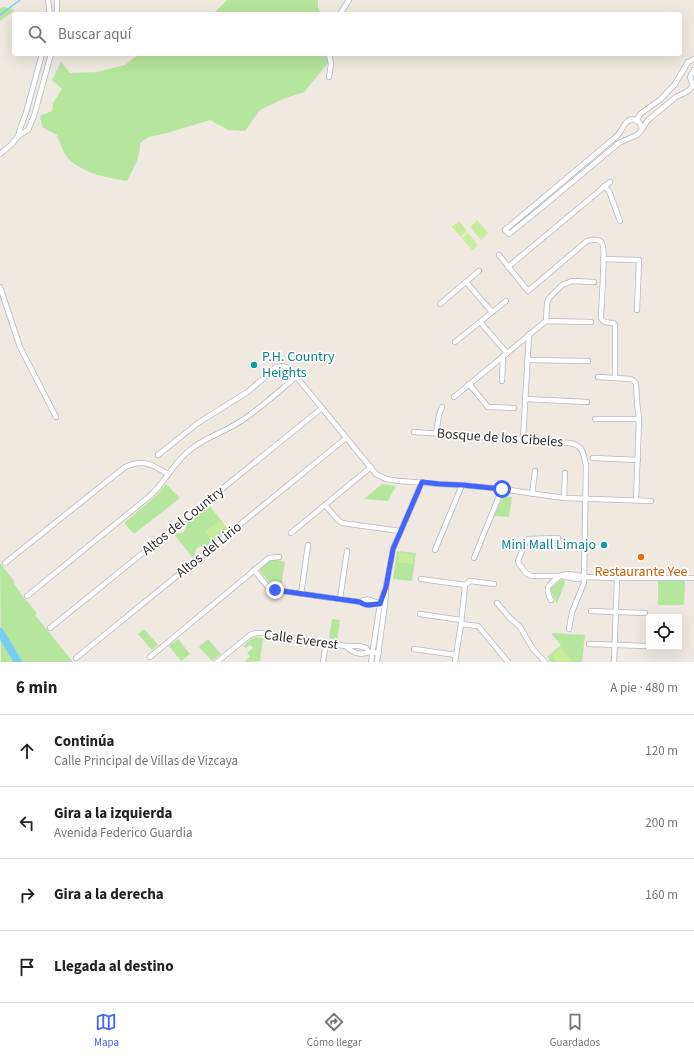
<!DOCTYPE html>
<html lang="es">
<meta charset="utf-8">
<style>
body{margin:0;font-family:"Source Sans 3",sans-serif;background:#f2f2f2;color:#222}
.controls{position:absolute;right:12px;bottom:12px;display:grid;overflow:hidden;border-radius:4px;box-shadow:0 4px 16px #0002}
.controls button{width:36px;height:36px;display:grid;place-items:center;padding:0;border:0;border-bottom:1px solid #e0e0e0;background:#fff;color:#222;font:20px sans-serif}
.stop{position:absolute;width:12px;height:12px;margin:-9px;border:3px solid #4264fb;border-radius:50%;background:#fff}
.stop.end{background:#4264fb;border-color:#fff;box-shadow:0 1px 4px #0008}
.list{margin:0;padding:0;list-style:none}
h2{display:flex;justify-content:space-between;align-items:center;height:52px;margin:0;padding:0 16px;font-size:17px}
h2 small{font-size:13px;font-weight:400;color:#767676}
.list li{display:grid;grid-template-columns:26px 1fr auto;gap:12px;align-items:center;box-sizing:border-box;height:72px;padding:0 16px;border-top:1px solid #e0e0e0}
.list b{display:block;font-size:15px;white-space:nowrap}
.list p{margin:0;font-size:13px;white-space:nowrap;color:#767676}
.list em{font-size:13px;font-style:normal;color:#767676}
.icon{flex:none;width:22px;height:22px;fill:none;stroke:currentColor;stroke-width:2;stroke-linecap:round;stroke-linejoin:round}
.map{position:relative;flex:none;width:694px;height:662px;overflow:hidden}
.search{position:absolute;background:#fff;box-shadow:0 4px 16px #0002;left:12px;right:12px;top:12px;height:44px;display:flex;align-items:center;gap:10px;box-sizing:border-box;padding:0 14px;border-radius:4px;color:#767676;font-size:15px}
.sheet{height:340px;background:#fff}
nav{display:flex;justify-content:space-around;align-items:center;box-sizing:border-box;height:56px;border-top:1px solid #e0e0e0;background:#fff;font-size:11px;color:#767676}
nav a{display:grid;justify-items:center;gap:2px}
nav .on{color:#4264fb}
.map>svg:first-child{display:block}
</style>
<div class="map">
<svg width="694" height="662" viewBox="0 0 694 662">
<rect width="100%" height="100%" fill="#efe9e1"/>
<g fill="#b6e59e">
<path d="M 227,0 L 318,0 L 318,7 L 321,14 L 213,14 Z"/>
<path d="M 4,7 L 15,10 L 0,21 L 0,8 Z"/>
<path d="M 139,54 L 327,54 L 328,63 L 304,92 L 283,99 L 260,110 L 245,131 L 228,130 L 210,120 L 167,133 L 149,137 L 140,143 C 141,156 133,169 127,181 C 108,178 87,174 72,162 C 64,156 60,143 57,135 L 42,127 L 40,116 L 52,111 L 53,103 L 62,89 L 52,80 L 61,62 L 70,73 L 97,72 L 125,65 Z"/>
<path d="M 166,484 L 180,498 L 134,534 L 124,523 L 156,496 Z"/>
<path d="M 382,484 L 396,486 L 388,501 L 364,499 Z"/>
<path d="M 503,496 L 512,497 L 509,517 L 494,516 Z"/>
<path d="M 209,505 L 228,529 L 206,547 C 199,545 194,549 195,556 L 193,558 L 174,534 L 176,532 L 180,534 C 185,532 186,529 186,524 Z"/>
<path d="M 397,551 L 416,553 L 412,581 L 393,579 Z"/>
<path d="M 273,559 L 285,562 L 281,587 L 271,584 L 260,571 L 260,568 L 271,560 Z"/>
<path d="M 0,563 L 14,581 L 13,582 L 26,601 L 27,601 L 37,613 L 35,615 L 73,662 L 1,662 Z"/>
<path d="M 562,579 L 564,580 L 565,582 L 557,604 L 550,589 L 551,588 Z"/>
<path d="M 658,581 L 685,581 L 684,605 L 658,605 Z"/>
<path d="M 332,619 L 340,620 L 337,640 L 329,638 Z"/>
<path d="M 144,629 L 158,645 L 152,650 L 138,634 Z"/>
<path d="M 551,633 L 585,635 L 582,662 L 551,662 L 547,657 L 561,645 Z"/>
<path d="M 256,637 L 263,638 L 260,661 L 246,662 L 245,661 L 250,656 L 247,653 L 253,648 L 250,645 L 246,648 L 243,646 L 251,639 Z"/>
<path d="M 178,639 L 190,654 L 181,661 L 169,646 Z"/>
<path d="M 208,639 L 221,654 L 212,661 L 199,647 Z"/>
</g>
<g fill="#c9ec9a">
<path d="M 477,220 L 488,233 L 481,240 L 470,227 Z"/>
<path d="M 459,221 L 467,231 L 461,237 L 452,227 Z"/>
<path d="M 468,233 L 478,245 L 472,250 L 462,238 Z"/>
<path d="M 220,520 L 226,527 L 211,540 L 205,532 Z"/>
<path d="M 399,553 L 414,555 L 413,564 L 397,562 Z"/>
<path d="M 560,647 L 573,662 L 557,662 L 551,655 Z"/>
</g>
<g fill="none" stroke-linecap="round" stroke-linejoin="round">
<path stroke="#75cff0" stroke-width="1.5" d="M 0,15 L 20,0"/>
<path stroke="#75cff0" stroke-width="8" d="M 0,632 L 18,662"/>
<g stroke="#b4b7c1" stroke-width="6">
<g id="minor">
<path d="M 48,0 L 50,14"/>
<path d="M 57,0 L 57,14"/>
<path d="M 340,14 L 349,0"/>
<path d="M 329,54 L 331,64 L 329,77"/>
<path d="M 637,120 L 640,114 L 661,99 L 675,84 L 688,62 L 694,59"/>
<path d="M 642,129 C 640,119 631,116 625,124 C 622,128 621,132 617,136 L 505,230 L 509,234 L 540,209 L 619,143 L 637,135 L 640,132 L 648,120 L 665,106 L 676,97 L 688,91 L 693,86 L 690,77 L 694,70"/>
<path d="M 18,136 L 21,126 L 26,113 L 42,54"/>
<path d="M 0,154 L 11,145 L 18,136 L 28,130 L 34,116 L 51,54"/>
<path d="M 604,186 L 609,191 L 620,221"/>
<path d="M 499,255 L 528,291 L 587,241 C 592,240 598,238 602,243 C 606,247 601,308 601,318 C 604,324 608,322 614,323 L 615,325 L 615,378"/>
<path d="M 603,259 L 639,260 L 637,310"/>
<path d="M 508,267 L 610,182"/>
<path d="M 466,282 L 492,312"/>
<path d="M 0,287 L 20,347 L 56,417"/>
<path d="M 440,304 L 479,271"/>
<path d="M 546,321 L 547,303 L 549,298 L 562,285 L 572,281 L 594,282"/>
<path d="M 480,322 L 507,353"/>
<path d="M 455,342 L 506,301"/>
<path d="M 528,360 L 588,361"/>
<path d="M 598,377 L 631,379 L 636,383 L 637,402 L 639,419 L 636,500"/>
<path d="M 502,381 L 503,356"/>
<path d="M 469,384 L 488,407 L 514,408"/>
<path d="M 454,397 L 546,321 L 591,322"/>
<path d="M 525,399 L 587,402"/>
<path d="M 595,419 L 639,419"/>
<path d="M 414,432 L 570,443 C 583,446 583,452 586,465 L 584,583 L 572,612 L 569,629"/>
<path d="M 436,433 L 439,415 L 442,407"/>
<path d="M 523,439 L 529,334"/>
<path d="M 158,455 L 198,423 L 249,391 L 276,367 L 283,366 L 290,369 L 376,474 L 386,479 L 399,481 L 439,484 L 462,485 L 502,489 L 564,498 L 651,501"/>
<path d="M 593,458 L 638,460"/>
<path d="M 532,494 L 535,471"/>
<path d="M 564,498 L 565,473"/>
<path d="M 325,505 L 337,519 L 342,523 L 400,531"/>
<path d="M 291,533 L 371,467"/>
<path d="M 558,538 L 528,539 L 526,541 L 518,561 L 519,564 L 526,573 L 531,576 L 560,576 L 567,574 L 577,575 L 584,577 L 617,578 L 694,578"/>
<path d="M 435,550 L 462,485"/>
<path d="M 474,558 L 502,489"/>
<path d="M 5,563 L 125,467 C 144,459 151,464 168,474"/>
<path d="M 254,570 L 268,587 L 275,590 L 360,602 C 365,605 371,606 376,603"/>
<path d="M 562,576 L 577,579 L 584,577"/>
<path d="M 421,579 L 465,585"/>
<path d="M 301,594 L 308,545"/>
<path d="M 27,596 L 151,495 C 166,481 173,463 191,449 C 206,437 225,432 241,421 C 261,408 278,392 296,377"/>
<path d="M 340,599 L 347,551"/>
<path d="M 551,600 C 544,586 549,585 560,576"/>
<path d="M 360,602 C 369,597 371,601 378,603"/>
<path d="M 497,603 L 509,617 L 520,627 L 533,649 L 545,662"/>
<path d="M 591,611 L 645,613"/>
<path d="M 420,614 L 461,620"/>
<path d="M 461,624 L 478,626 L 508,662"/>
<path d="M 50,628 L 322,408"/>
<path d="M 589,644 L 646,646"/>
<path d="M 346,646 C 352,653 361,656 369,652"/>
<path d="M 414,649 L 456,655"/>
<path d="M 150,657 L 269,558 L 279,557"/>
<path d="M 76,658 L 346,438"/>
<path d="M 217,662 L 250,635 L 256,633 L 263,633 L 346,646 L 359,646 L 366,648 L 369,652 L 379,653"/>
<path d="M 323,662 L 326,643"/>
<path d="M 371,662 L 380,604 L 384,592"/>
<path d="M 377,662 L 385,604 L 386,587 L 393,549 L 422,482"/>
<path d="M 455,662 L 461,624 L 465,585 L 470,581 L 494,584"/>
<path d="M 614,662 L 617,578"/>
</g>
</g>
<use href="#minor" stroke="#fff" stroke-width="4.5"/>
</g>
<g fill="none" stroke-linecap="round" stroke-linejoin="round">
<path stroke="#4264fb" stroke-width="5" d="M 275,590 L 360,602 C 368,608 372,603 380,604 L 386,587 L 393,549 L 422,482 L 439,484 L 462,485 L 502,489"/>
</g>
<g fill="#0f9aa8" stroke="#fff" stroke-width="1.5">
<circle cx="254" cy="365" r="4"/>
<circle cx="604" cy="545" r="4"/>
</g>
<circle fill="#e8710a" stroke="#fff" stroke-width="1.5" cx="641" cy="557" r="4"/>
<g text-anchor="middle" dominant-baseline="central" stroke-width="3.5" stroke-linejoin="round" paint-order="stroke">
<g font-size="14" fill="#0d838f" stroke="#fff" text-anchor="start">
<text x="262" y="357">P.H. Country<tspan x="262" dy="16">Heights</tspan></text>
<text x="596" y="545" text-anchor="end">Mini Mall Limajo</text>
</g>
<g font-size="14" fill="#2e2e2e" stroke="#fff">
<text transform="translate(500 438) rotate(4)">Bosque de los Cibeles</text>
<text transform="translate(183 521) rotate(-39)">Altos del Country</text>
<text transform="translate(209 550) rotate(-39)">Altos del Lirio</text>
<text transform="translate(301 640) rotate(8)">Calle Everest</text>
</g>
<g font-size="14" fill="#c56008" stroke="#fff">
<text x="641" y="572">Restaurante Yee</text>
</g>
</g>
</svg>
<div class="controls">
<button><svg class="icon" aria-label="locate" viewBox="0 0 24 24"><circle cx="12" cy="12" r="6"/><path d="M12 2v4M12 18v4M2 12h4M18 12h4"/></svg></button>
</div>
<div class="stop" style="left:502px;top:489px"></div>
<div class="stop end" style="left:275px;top:590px"></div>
<div class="search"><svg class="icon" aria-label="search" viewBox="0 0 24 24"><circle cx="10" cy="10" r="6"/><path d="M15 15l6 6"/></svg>Buscar aquí</div>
</div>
<section class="sheet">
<h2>6 min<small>A pie · 480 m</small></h2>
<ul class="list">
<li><svg class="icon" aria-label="ahead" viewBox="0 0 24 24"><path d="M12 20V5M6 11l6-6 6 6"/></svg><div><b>Continúa</b><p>Calle Principal de Villas de Vizcaya</p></div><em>120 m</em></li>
<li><svg class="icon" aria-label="left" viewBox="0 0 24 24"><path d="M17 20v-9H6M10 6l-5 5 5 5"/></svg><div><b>Gira a la izquierda</b><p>Avenida Federico Guardia</p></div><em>200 m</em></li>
<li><svg class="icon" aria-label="right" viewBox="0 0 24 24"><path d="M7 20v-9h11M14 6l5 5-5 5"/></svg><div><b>Gira a la derecha</b></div><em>160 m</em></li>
<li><svg class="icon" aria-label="arrive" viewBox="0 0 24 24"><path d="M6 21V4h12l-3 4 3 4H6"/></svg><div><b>Llegada al destino</b></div></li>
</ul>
</section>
<nav>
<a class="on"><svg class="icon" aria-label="map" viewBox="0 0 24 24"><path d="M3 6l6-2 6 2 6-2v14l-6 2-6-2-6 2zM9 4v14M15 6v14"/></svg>Mapa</a>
<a><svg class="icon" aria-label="directions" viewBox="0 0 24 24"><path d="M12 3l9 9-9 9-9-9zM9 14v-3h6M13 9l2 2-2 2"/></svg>Cómo llegar</a>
<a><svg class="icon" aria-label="saved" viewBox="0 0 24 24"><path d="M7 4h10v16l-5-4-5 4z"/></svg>Guardados</a>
</nav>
